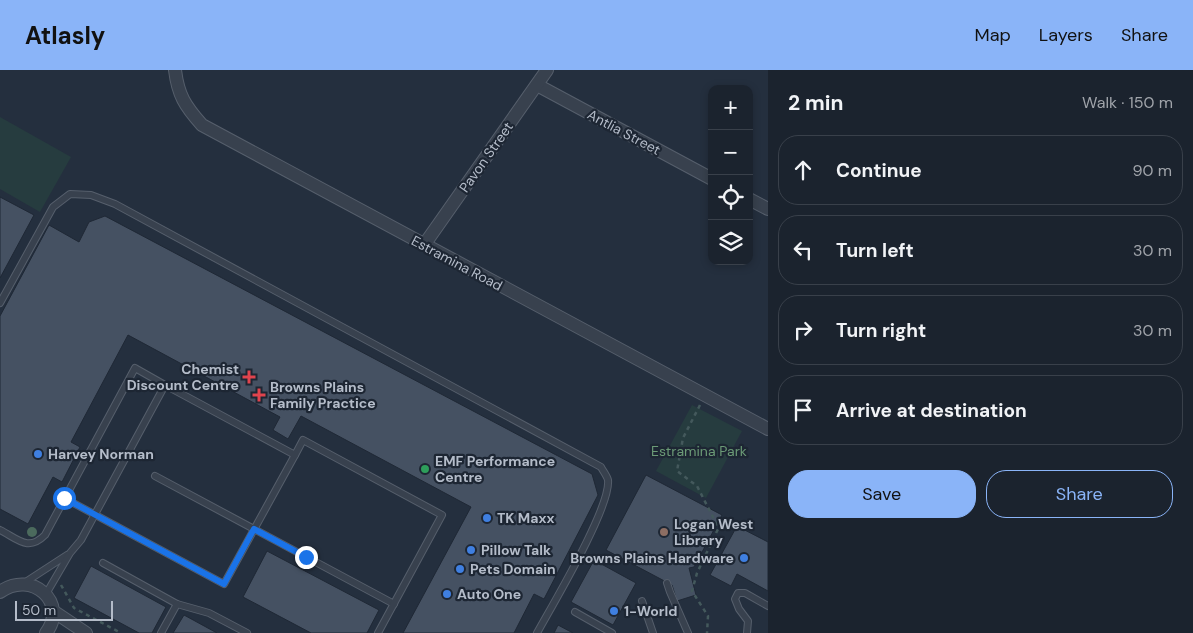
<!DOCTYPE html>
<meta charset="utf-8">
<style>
body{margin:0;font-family:"DM Sans",sans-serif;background:#282f3a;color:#f1f3f6}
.controls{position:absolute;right:15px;top:15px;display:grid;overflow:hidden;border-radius:10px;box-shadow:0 2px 8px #0003}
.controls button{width:45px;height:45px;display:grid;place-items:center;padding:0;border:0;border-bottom:1px solid #39404a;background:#1b232e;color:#f1f3f6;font:25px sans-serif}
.scale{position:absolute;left:15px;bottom:12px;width:98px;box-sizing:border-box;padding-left:5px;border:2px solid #b4bcc9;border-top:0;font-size:14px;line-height:18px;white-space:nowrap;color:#b4bcc9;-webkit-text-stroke:4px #1d2633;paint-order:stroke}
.stop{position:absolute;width:15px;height:15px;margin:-11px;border:4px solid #1a73e8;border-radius:50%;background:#fff}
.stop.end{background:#1a73e8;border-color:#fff;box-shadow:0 1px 5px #0008}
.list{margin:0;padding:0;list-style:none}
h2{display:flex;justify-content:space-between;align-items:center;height:65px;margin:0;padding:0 20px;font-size:21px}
h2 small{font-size:16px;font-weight:400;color:#a0a4aa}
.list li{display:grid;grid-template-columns:32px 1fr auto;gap:15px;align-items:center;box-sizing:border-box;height:70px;margin:0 10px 10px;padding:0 10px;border:1px solid #39404a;border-radius:20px}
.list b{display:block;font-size:19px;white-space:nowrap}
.list em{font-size:16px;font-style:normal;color:#a0a4aa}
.actions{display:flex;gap:10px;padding:15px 20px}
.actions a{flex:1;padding:11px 0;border:1px solid #8ab4f8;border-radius:20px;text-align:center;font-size:18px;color:#8ab4f8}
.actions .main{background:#8ab4f8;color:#111}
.icon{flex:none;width:28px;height:28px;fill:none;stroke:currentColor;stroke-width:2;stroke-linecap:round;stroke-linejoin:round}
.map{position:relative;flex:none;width:768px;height:563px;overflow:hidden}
header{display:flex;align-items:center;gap:30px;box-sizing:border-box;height:70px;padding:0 25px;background:#8ab4f8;color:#111}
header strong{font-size:24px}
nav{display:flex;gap:28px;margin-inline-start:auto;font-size:18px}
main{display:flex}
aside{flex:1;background:#1b232e}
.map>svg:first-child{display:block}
</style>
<header>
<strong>Atlasly</strong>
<nav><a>Map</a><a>Layers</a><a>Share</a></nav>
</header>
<main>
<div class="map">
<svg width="768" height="563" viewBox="0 0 768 563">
<rect width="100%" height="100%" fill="#242f3e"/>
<g fill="#263c3f">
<path d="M 0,47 L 71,87 L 40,142 L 0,119 Z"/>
<path d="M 692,335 L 742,361 L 706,428 L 656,401 Z"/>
</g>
<g fill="#455162" stroke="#1f2835">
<path d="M 0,127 L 34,145 L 0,208 Z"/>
<path d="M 105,146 L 592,404 L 598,425 L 544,529 L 534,524 L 514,563 L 403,563 L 471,437 L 301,346 L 288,369 L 273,360 L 280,347 L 128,265 L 71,372 L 80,377 L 62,412 L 53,407 L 28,454 L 0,439 L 0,246 L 49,155 L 79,172 L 89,152 Z"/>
<path d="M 646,405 L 722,445 L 694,497 L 689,498 L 696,525 L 677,531 L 672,515 L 606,480 Z"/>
<path d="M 737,456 L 768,472 L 768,521 L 737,504 L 731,516 L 710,505 Z"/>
<path d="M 267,481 L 379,540 L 367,563 L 311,563 L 243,527 Z"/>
<path d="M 594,490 L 636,513 L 613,555 L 571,532 Z"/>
<path d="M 91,496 L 166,537 L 152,563 L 139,563 L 74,528 Z"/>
<path d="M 184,545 L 217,563 L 173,563 Z"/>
<path d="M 558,555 L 573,563 L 554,563 Z"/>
</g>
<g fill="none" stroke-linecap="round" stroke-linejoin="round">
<g stroke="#565f6c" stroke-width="8">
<g id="lane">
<path d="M 0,233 L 53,137 L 70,124 L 91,125 L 115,134 L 601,397 C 603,401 607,406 608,410 C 611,437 553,534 537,563"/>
<path d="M 155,406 L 394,534"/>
<path d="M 64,428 L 224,514 L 295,385"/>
<path d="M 0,460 C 18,469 28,482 45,465 L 135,298 L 165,315"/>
<path d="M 103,493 L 177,534 L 209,543 L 247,563"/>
<path d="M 24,513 L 67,485"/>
<path d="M 667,513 L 670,522 L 688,563"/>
<path d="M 46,524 L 70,483 L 81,470 L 165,315 L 295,385 L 303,370 L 442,445 L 378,563"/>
<path d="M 642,531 L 653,563"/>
<path d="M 575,542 L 612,563"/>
<path d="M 161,563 L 177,534"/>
<path d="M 747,563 L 748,551 L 739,539 L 735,529 L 738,523 L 745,523 L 768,536"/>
</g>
</g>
<g stroke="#565f6c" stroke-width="14">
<g id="street">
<path d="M 175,0 C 178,25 185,36 202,55 L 768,359"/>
<path d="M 537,15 L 712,109"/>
<path d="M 749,129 L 768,139"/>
<path d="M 424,175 L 547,0"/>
<path d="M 0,522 C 32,499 69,533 46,563"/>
<path d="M 53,541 L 86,563"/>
</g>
</g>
<g stroke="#44595c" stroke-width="2.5" stroke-dasharray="4 4" stroke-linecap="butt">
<path d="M 700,335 L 683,368 L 677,401 L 697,416 L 715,451 L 718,459 L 697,503 L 692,521 L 708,546 L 707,563"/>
<path d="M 61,515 L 74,538 L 121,563"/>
</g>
<use href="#lane" stroke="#38414e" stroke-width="6"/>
<use href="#street" stroke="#38414e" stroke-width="12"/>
</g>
<circle fill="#4b6a5d" cx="32" cy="462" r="5"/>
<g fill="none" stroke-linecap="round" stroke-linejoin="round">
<path stroke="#1a73e8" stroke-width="6" d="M 64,428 L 224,514 L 254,459 L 306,487"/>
</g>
<g fill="#e0444e" stroke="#1d2633" stroke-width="2">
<path d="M246.5 299.5h5v5h5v5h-5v5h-5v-5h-5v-5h5z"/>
<path d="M256.5 317.5h5v5h5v5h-5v5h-5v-5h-5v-5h5z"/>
</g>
<g fill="#3f7fe0" stroke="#1d2633" stroke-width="2">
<circle cx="38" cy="384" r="5"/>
<circle cx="487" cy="448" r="5"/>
<circle cx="471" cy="480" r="5"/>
<circle cx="744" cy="488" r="5"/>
<circle cx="460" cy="499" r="5"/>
<circle cx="447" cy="524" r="5"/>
<circle cx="614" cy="541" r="5"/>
</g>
<circle fill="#2e9e5b" stroke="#1d2633" stroke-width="2" cx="425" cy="399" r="5"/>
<circle fill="#8d6e63" stroke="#1d2633" stroke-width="2" cx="664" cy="462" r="5"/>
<g text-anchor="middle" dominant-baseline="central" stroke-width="4.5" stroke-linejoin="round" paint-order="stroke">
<g font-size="14" fill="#b4bcc9" stroke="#1d2633">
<text transform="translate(624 62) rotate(28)">Antlia Street</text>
<text transform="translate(486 87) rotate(-55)">Pavon Street</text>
<text transform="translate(457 193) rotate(28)">Estramina Road</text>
</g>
<g font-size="14" font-weight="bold" fill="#b4bcc9" stroke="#1d2633" text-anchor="start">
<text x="239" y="299" text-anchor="end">Chemist<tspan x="239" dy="16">Discount Centre</tspan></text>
<text x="270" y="317">Browns Plains<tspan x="270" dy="16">Family Practice</tspan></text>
<text x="48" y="384">Harvey Norman</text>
<text x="435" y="391">EMF Performance<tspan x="435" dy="16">Centre</tspan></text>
<text x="497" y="448">TK Maxx</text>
<text x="674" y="454">Logan West<tspan x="674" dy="16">Library</tspan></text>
<text x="481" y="480">Pillow Talk</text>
<text x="734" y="488" text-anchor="end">Browns Plains Hardware</text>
<text x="470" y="499">Pets Domain</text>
<text x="457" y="524">Auto One</text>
<text x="624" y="541">1-World</text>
</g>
<g font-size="14" fill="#6b9a76" stroke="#1d2633">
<text x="699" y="381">Estramina Park</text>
</g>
</g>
</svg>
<div class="controls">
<button>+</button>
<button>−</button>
<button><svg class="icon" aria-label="locate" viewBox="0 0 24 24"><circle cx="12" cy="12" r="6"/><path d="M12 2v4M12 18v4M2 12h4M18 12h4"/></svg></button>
<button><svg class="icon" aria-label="layers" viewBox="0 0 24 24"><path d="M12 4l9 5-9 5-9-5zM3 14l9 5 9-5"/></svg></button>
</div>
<div class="scale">50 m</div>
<div class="stop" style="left:64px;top:428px"></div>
<div class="stop end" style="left:306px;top:487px"></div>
</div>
<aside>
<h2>2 min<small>Walk · 150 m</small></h2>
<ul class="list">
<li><svg class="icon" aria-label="ahead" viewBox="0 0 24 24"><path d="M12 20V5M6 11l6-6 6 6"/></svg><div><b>Continue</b></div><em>90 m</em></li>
<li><svg class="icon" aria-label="left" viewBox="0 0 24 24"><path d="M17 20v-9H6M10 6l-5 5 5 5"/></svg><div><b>Turn left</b></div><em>30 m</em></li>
<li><svg class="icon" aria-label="right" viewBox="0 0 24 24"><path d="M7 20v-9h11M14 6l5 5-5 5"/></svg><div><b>Turn right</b></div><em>30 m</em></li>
<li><svg class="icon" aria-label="arrive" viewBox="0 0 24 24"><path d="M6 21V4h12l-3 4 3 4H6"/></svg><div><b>Arrive at destination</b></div></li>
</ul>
<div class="actions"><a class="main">Save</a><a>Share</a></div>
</aside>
</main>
